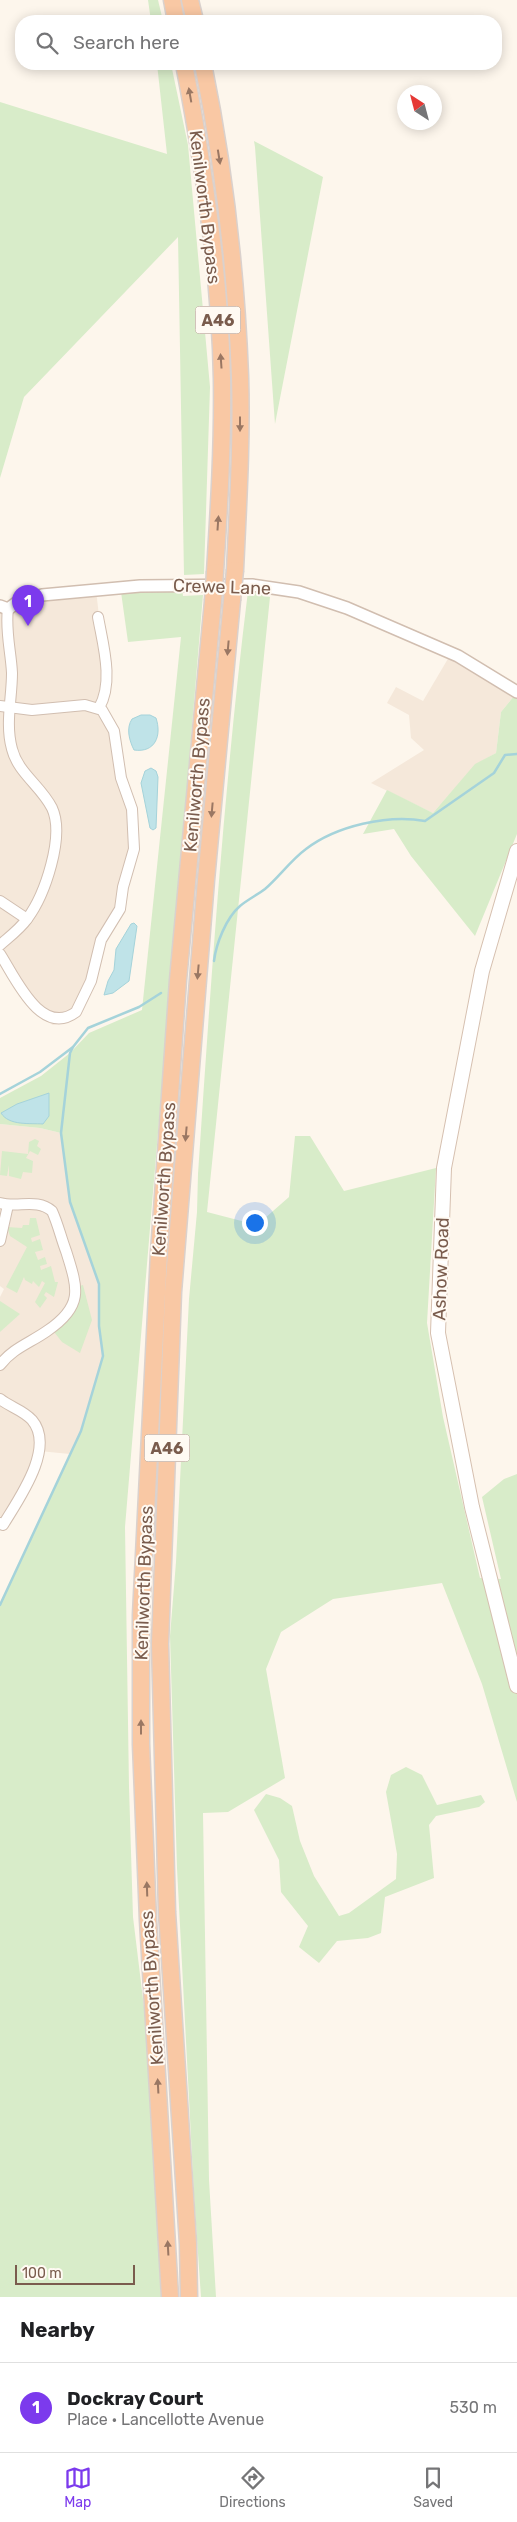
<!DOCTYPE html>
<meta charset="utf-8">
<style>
body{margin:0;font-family:Rubik,sans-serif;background:#f6f6f6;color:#202124}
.compass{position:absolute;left:397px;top:85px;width:45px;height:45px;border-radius:50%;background:#fff;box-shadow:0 2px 12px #0003;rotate:324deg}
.scale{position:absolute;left:15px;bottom:12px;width:120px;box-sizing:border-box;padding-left:5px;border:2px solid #7a5c4d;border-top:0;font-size:14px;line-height:18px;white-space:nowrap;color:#7a5c4d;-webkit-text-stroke:4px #fffaf3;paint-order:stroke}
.you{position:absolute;left:254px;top:1222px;width:18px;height:18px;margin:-12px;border:4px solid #fff;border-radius:50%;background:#1a73e8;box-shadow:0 0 0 8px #1a73e833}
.badge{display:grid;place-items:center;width:32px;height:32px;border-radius:50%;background:#7c3aed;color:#fff;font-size:16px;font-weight:700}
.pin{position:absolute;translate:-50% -41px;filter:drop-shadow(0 1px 2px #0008)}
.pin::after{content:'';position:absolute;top:26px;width:18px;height:15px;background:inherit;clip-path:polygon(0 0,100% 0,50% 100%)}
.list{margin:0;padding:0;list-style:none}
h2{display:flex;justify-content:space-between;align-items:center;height:65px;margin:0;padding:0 20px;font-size:21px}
h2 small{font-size:16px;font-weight:400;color:#757577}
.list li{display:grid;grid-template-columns:32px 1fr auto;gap:15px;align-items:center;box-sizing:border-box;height:90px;padding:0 20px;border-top:1px solid #e0e0e0}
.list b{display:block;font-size:19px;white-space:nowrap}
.list p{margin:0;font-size:16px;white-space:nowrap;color:#757577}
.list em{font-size:16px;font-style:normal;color:#757577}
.icon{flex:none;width:28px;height:28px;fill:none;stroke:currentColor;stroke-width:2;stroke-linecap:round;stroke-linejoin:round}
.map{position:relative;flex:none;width:517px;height:2297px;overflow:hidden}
.search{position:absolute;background:#fff;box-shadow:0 2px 12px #0003;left:15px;right:15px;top:15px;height:55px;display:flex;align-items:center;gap:12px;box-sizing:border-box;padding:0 18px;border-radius:20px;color:#757577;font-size:19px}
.sheet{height:155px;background:#fff}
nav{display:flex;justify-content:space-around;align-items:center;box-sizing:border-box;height:70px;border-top:1px solid #e0e0e0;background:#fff;font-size:14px;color:#757577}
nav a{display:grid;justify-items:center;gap:2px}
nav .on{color:#7c3aed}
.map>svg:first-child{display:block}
</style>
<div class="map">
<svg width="517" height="2297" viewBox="0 0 517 2297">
<rect width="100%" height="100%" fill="#fdf6ec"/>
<g fill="#f5e8da">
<path d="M 96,590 L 106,677 L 103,701 L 134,833 L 123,887 L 96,960 L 88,1001 L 72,1021 L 53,1025 L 37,1016 L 0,961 L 0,606 Z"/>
<path d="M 449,657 L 514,696 L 501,712 L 496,753 L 475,765 L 433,813 L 371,783 L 424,750 L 411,738 L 409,715 L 387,703 L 396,687 L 423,701 Z"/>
<path d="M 0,1124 L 40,1128 L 61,1133 L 70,1202 L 99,1284 L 99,1326 L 103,1356 L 81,1431 L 70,1454 L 39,1451 L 34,1469 L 0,1523 L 0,1297 L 4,1289 L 0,1286 Z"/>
</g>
<g fill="#d8ecc9">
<path d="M 148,0 L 158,0 L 163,21 L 151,21 Z"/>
<path d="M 157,64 L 171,64 L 188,145 L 210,387 L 204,574 L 184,575 L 178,237 L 24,397 L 0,478 L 0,102 L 167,154 Z"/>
<path d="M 254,141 L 323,177 L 275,424 L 255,147 Z"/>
<path d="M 182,589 L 183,596 L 203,595 L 125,1527 L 129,1787 L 133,1917 L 148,2040 L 161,2297 L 0,2297 L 0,1605 L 81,1431 L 103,1356 L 99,1326 L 99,1284 L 70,1202 L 61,1133 L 40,1128 L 0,1124 L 0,1098 L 41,1076 L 70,1053 L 89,1033 L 142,1010 L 181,637 L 128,642 L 121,592 Z"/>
<path d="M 248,591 L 270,597 L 207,1212 L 257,1225 L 289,1197 L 295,1136 L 310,1136 L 344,1191 L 436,1168 L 427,1323 L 443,1417 L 480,1578 L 501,1579 L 482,1497 L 504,1479 L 517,1474 L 517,1802 L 482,1684 L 442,1583 L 333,1599 L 281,1632 L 266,1669 L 285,1778 L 228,1812 L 203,1813 L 209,2180 L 216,2297 L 201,2297 L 194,2195 L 177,1868 L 170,1636 L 176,1562 L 189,1299 L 197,1212 L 198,1174 C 211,979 224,785 248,591 Z"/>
<path d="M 514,696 L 517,697 L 517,834 L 475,936 L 411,856 L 394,829 L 363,834 L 387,790 L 433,813 L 475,764 L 496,753 L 501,712 Z"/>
<path d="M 35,1139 L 39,1141 L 37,1146 L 41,1149 L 38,1155 L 30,1151 L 26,1158 L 33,1161 L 32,1173 L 23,1172 L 21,1179 L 9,1176 L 9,1165 L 7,1176 L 0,1175 L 2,1151 L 28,1154 L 29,1142 Z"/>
<path d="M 30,1218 L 36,1218 L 40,1235 L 31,1238 L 32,1242 L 40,1239 L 43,1250 L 35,1252 L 38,1260 L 45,1257 L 47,1264 L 40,1266 L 41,1270 L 51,1266 L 55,1282 L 58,1282 L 54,1297 L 46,1292 L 44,1295 L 47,1298 L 40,1308 L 35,1302 L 45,1283 L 42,1281 L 39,1287 L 33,1281 L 32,1284 L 25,1280 L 24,1277 L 17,1293 L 6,1287 L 27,1247 L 10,1236 L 7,1227 L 22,1228 L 23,1225 L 29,1225 Z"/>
<path d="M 83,1285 L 92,1320 L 80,1353 L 62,1342 L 51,1328 L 61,1319 L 76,1287 Z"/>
<path d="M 0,1301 L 20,1314 L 0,1332 Z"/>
<path d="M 406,1767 L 422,1775 L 437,1805 L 481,1795 L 485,1802 L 479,1807 L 436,1816 L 429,1825 L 434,1878 L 385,1897 L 381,1933 L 368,1938 L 337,1941 L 319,1963 L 299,1947 L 308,1926 L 281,1892 L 279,1860 L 254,1810 L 266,1794 L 280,1798 L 292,1806 L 300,1841 L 314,1876 L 339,1916 L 349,1913 L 396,1879 L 397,1854 L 386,1792 L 391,1775 Z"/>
</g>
<g fill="#bfe3e8" stroke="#a5d3da">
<path d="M 141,715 L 150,715 L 156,718 C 162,736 155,753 134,750 C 129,740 126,728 132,719 Z"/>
<path d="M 151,768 L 156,771 L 158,777 L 156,828 L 153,830 L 150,828 L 141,783 L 145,771 Z"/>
<path d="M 134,923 L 137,926 L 129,981 L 113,993 L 104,995 L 108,981 L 114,970 L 116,949 L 131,924 Z"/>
<path d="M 49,1093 L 49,1116 L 43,1124 C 30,1123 9,1126 1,1113 L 17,1104 Z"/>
</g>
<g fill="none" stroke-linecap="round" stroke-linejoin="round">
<g stroke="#a5d3da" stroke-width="2.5">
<path d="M 214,961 C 216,944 226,918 240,906 C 247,900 257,895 265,889 C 279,877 291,860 306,849 C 336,826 388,814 425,821 L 494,773 L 505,755 L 517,754"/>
<path d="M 0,1094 L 40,1072 L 73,1047 L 88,1028 L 139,1007 L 161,993"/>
<path d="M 0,1605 L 81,1431 L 103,1356 L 99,1326 L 99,1284 L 70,1202 L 61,1133 L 70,1053 L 73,1047"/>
</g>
<g stroke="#d1beb0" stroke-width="12">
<g id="minor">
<path d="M 98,617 C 103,645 114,682 99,708"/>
<path d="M 0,706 L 32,710 L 85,705 L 102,710 L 114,731 L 121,778 L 132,809 L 134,849 L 123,887 L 120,909 L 101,940 L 91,981 L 76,1012 C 41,1038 15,977 0,954"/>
<path d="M 0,901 L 27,919"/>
<path d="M 0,945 C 9,937 20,929 27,919 C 45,895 65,836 52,808 C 41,786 18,773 12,749 C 5,724 12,698 12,673 C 11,652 5,630 8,609"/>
<path d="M 0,1203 C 18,1208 37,1198 52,1211 C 58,1224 61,1238 66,1251 C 78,1289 84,1306 47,1331 C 30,1343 13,1348 0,1365"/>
<path d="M 0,1241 L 8,1205"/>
<path d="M 0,1399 C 10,1407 23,1410 32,1420 C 56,1448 18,1500 3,1525 L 0,1523"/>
</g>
</g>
<g stroke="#d1beb0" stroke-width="14">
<path id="tertiary" d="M 0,606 L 8,609 L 19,601 L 42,595 L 140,586 L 252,585 L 299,592 L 347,608 L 458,656 L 517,692"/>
</g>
<g stroke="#d6c0b0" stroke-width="16">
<path id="secondary" d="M 517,851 L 482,971 L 444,1168 L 438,1333 L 472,1507 L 517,1686"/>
</g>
<g stroke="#dad1cd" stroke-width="19">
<g id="trunk">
<path d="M 172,0 L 176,21"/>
<path d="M 190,0 L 195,21"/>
<path d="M 184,64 C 204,167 220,273 222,379 C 223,444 219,508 215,572"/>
<path d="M 203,64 C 224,166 236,272 240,376 C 242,441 238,505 235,570"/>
<path d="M 170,2297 L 148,1920 L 141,1744 L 141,1615 L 159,1253 L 178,980 L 213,601"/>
<path d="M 189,2297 L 188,2244 L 167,1912 L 160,1644 L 173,1292 L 206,880 L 232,600"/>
</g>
</g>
<use href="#minor" stroke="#fff" stroke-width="10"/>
<use href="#tertiary" stroke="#fff" stroke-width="11"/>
<use href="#secondary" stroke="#fff" stroke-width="14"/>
<use href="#trunk" stroke="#f9c8a4" stroke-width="16"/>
<g stroke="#dad1cd" stroke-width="19" stroke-linecap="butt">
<g id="trunk-bridge">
<path d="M 232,600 L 235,570"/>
<path d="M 213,601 L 215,572"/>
</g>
</g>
<use href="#trunk-bridge" stroke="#f9c8a4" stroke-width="16"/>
</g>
<defs><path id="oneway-solid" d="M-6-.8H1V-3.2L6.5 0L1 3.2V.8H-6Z" transform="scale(1.25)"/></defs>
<g fill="#9a7763">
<use href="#oneway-solid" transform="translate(190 95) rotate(-100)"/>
<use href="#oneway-solid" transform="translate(219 157) rotate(81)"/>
<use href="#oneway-solid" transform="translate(221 361) rotate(-94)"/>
<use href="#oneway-solid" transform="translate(240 424) rotate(90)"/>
<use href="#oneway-solid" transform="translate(218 523) rotate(-86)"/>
<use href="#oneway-solid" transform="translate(228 648) rotate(95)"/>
<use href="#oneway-solid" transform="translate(212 810) rotate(95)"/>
<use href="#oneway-solid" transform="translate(198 972) rotate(95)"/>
<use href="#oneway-solid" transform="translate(186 1134) rotate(95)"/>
<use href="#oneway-solid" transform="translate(141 1727) rotate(-90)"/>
<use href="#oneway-solid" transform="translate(147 1889) rotate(-92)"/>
<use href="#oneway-solid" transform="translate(158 2086) rotate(-93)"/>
<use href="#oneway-solid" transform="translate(168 2248) rotate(-93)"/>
</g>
<g text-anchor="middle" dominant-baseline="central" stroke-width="4" stroke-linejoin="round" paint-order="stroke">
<g fill="#fffaf3" stroke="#a28b7f" stroke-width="1">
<rect x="195.5" y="306.5" width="45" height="27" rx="4"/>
<rect x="144.5" y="1434.5" width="45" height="27" rx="4"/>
</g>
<g font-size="16" font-weight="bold" fill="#7a5c4d">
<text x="218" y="320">A46</text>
<text x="167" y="1448">A46</text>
</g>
<g font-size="18" fill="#7a5c4d" stroke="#fffaf3">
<text transform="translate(205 207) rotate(83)">Kenilworth Bypass</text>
<text transform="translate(222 587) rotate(2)">Crewe Lane</text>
<text transform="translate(197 775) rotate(-85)">Kenilworth Bypass</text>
<text transform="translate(164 1179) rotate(-86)">Kenilworth Bypass</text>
<text transform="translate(441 1269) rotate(-88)">Ashow Road</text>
<text transform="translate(144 1583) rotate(-88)">Kenilworth Bypass</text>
<text transform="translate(152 1988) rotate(-94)">Kenilworth Bypass</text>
</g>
</g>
</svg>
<svg class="compass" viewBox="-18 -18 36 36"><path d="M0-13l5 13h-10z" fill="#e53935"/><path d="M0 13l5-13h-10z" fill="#757577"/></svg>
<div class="scale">100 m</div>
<div class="you"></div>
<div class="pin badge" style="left:28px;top:626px">1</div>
<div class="search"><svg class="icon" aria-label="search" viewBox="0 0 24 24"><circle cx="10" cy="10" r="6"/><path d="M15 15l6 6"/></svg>Search here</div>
</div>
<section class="sheet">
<h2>Nearby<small></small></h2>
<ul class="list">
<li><span class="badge">1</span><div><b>Dockray Court</b><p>Place · Lancellotte Avenue</p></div><em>530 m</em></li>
</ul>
</section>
<nav>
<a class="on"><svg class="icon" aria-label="map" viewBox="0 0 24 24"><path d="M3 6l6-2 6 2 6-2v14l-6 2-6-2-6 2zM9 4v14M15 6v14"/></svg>Map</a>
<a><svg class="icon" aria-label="directions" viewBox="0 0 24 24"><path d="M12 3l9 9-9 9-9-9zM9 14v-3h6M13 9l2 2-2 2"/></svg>Directions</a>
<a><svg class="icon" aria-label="saved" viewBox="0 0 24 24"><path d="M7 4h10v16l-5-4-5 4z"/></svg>Saved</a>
</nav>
